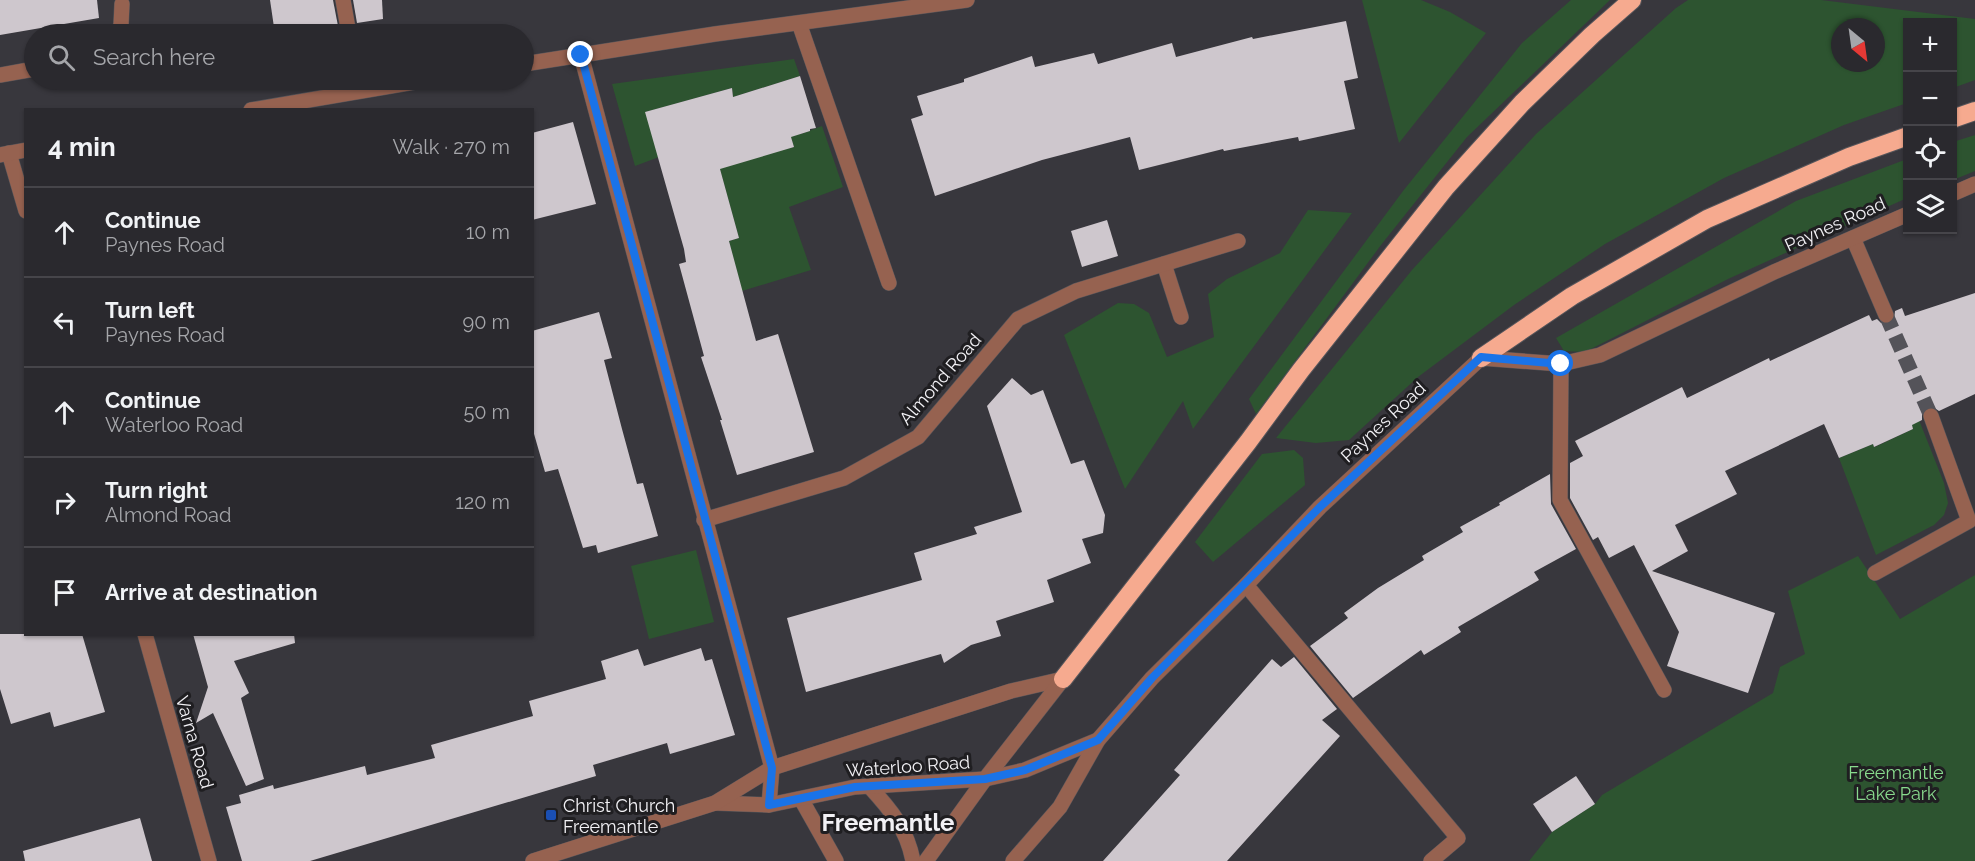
<!DOCTYPE html>
<meta charset="utf-8">
<style>
body{margin:0;font-family:Raleway,sans-serif;background:#323136;color:#f1f3f6}
.controls{position:absolute;right:18px;top:18px;display:grid;overflow:hidden;border-radius:0px;box-shadow:0 2px 4px #0004}
.controls button{width:54px;height:54px;display:grid;place-items:center;padding:0;border:0;border-bottom:2px solid #46454a;background:#2a292e;color:#f1f3f6;font:30px sans-serif}
.compass{position:absolute;left:1831px;top:18px;width:54px;height:54px;border-radius:50%;background:#2a292e;box-shadow:0 2px 4px #0004;rotate:151deg}
.stop{position:absolute;width:18px;height:18px;margin:-14px;border:4px solid #1a73e8;border-radius:50%;background:#fff}
.stop.end{background:#1a73e8;border-color:#fff;box-shadow:0 2px 6px #0008}
.list{margin:0;padding:0;list-style:none}
h2{display:flex;justify-content:space-between;align-items:center;height:78px;margin:0;padding:0 24px;font-size:26px}
h2 small{font-size:20px;font-weight:400;color:#a5a6aa}
.list li{display:grid;grid-template-columns:39px 1fr auto;gap:18px;align-items:center;box-sizing:border-box;height:90px;padding:0 24px;border-top:2px solid #46454a}
.list b{display:block;font-size:22px;white-space:nowrap}
.list p{margin:0;font-size:20px;white-space:nowrap;color:#a5a6aa}
.list em{font-size:20px;font-style:normal;color:#a5a6aa}
.icon{flex:none;width:33px;height:33px;fill:none;stroke:currentColor;stroke-width:2;stroke-linecap:round;stroke-linejoin:round}
.map{position:relative;flex:none;width:1975px;height:861px;overflow:hidden}
.search{position:absolute;background:#2a292e;box-shadow:0 2px 4px #0004;left:24px;top:24px;width:510px;height:66px;display:flex;align-items:center;gap:15px;box-sizing:border-box;padding:0 21px;border-radius:33px;color:#a5a6aa;font-size:22px}
.panel{position:absolute;background:#2a292e;box-shadow:0 2px 4px #0004;left:24px;top:108px;width:510px;height:528px;border-radius:0px}
.map>svg:first-child{display:block}
</style>
<div class="map">
<svg width="1975" height="861" viewBox="0 0 1975 861">
<rect width="100%" height="100%" fill="#38373d"/>
<g fill="#2d5430" fill-rule="evenodd">
<path d="M 1362,0 L 1421,0 L 1450,12 L 1486,33 L 1399,143 Z"/>
<path d="M 1571,0 L 1610,0 L 1467,137 L 1381,245 L 1256,414 L 1249,399 L 1403,191 L 1522,43 Z"/>
<path d="M 1688,0 L 1821,0 L 1975,19 L 1975,80 L 1953,88 L 1952,22 L 1908,22 L 1907,103 L 1844,125 L 1724,178 L 1605,244 L 1514,305 L 1418,377 L 1349,440 L 1316,443 L 1276,438 L 1412,270 L 1536,134 L 1676,8 ZM 1840,27 L 1876,27 L 1876,63 L 1840,63 Z"/>
<path d="M 794,59 L 800,76 L 733,97 L 732,88 L 646,112 L 659,157 L 635,166 L 612,84 Z"/>
<path d="M 822,126 L 843,187 L 789,207 L 811,270 L 742,291 L 729,241 L 739,238 L 719,166 L 794,147 L 788,128 L 801,134 Z"/>
<path d="M 1975,135 L 1975,171 L 1953,180 L 1953,142 Z"/>
<path d="M 1907,159 L 1907,198 L 1728,279 L 1585,352 L 1564,351 L 1556,338 L 1796,201 Z"/>
<path d="M 1308,210 L 1352,213 L 1193,429 L 1183,401 L 1125,489 L 1064,335 L 1118,303 L 1134,304 L 1149,313 L 1167,357 L 1214,337 L 1208,294 L 1227,279 L 1280,253 Z"/>
<path d="M 1919,420 L 1944,483 L 1948,503 L 1944,515 L 1934,525 L 1876,555 L 1839,458 L 1873,444 L 1875,447 L 1913,429 L 1911,424 Z"/>
<path d="M 1294,450 L 1303,458 L 1305,485 L 1213,562 L 1195,542 L 1262,454 Z"/>
<path d="M 696,550 L 714,622 L 649,639 L 631,566 Z"/>
<path d="M 1858,556 L 1900,619 L 1975,575 L 1975,861 L 1529,861 L 1552,832 L 1595,804 L 1602,795 L 1773,693 L 1780,667 L 1805,654 L 1788,591 Z"/>
</g>
<g fill="#cec7cd">
<path d="M 0,0 L 97,0 L 99,18 L 0,35 Z"/>
<path d="M 270,0 L 333,0 L 338,26 L 275,34 Z"/>
<path d="M 353,0 L 382,0 L 383,19 L 357,23 Z"/>
<path d="M 1346,21 L 1358,78 L 1344,81 L 1355,129 L 1299,141 L 1298,137 L 1224,151 L 1223,149 L 1139,170 L 1130,137 L 1042,160 L 935,196 L 911,119 L 923,115 L 917,96 L 964,82 L 964,79 L 1032,56 L 1035,67 L 1094,53 L 1098,64 L 1172,43 L 1176,57 L 1252,37 L 1253,39 Z"/>
<path d="M 800,76 L 816,128 L 810,129 L 810,131 L 791,137 L 794,147 L 720,169 L 739,238 L 729,241 L 756,341 L 778,334 L 814,452 L 737,475 L 720,420 L 722,420 L 701,357 L 704,356 L 679,264 L 686,262 L 684,249 L 645,112 L 732,88 L 733,97 Z"/>
<path d="M 573,122 L 596,204 L 532,220 L 532,133 Z"/>
<path d="M 1107,220 L 1118,256 L 1082,267 L 1071,231 Z"/>
<path d="M 1975,293 L 1975,394 L 1939,411 L 1933,407 L 1927,407 L 1922,414 L 1922,420 L 1912,425 L 1913,429 L 1874,447 L 1873,444 L 1839,458 L 1824,424 L 1725,471 L 1737,494 L 1675,525 L 1688,551 L 1652,571 L 1775,613 L 1748,693 L 1667,666 L 1679,632 L 1634,545 L 1609,558 L 1598,537 L 1593,540 L 1570,498 L 1570,463 L 1583,456 L 1575,441 L 1682,387 L 1687,398 L 1769,358 L 1770,361 L 1869,315 L 1872,321 L 1877,319 L 1881,323 L 1889,324 L 1894,320 L 1895,311 L 1902,308 L 1905,316 Z"/>
<path d="M 599,312 L 612,358 L 604,360 L 622,429 L 637,484 L 643,483 L 658,536 L 598,553 L 596,545 L 583,548 L 558,469 L 545,472 L 532,427 L 532,331 Z"/>
<path d="M 1012,378 L 1031,395 L 1043,390 L 1071,464 L 1084,460 L 1105,515 L 1103,533 L 1082,539 L 1091,563 L 1047,580 L 1054,602 L 996,621 L 1001,636 L 971,645 L 944,663 L 941,654 L 806,692 L 787,618 L 922,580 L 914,553 L 977,534 L 974,527 L 1022,512 L 987,406 Z"/>
<path d="M 1550,474 L 1551,504 L 1576,549 L 1534,572 L 1539,580 L 1458,627 L 1461,632 L 1424,655 L 1421,650 L 1353,698 L 1310,646 L 1348,618 L 1344,613 L 1378,588 L 1424,560 L 1422,556 L 1463,532 L 1460,527 L 1500,505 L 1499,503 Z"/>
<path d="M 0,634 L 82,634 L 105,712 L 54,727 L 50,712 L 11,724 L 0,689 Z"/>
<path d="M 193,634 L 294,634 L 295,643 L 234,661 L 249,693 L 241,698 L 264,779 L 246,786 L 213,713 L 196,723 L 208,687 Z"/>
<path d="M 701,648 L 705,661 L 712,659 L 735,735 L 670,754 L 667,743 L 593,765 L 596,776 L 310,861 L 242,861 L 226,807 L 241,803 L 239,795 L 273,785 L 274,789 L 365,766 L 367,775 L 435,758 L 431,745 L 533,716 L 529,701 L 606,679 L 601,661 L 638,649 L 644,666 Z"/>
<path d="M 1294,657 L 1337,709 L 1322,720 L 1340,736 L 1227,861 L 1103,861 L 1180,775 L 1174,770 L 1272,659 L 1281,667 Z"/>
<path d="M 1576,776 L 1595,804 L 1552,832 L 1533,804 Z"/>
<path d="M 140,818 L 152,861 L 25,861 L 23,851 Z"/>
</g>
<g fill="none" stroke-linecap="round" stroke-linejoin="round">
<path stroke="#545359" stroke-width="15" stroke-dasharray="15 8" stroke-linecap="butt" d="M 1886,315 L 1931,416"/>
<g stroke="#56555a" stroke-width="16">
<g id="minor">
<path d="M 343,0 L 349,34"/>
<path d="M 799,23 L 889,283"/>
<path d="M 117,34 L 121,25 L 122,4"/>
<path d="M 581,55 L 772,768 L 769,805"/>
<path d="M 524,64 L 715,34 L 967,0"/>
<path d="M 0,75 L 34,69"/>
<path d="M 251,110 L 426,80"/>
<path d="M 9,153 L 26,211"/>
<path d="M 0,155 L 26,150"/>
<path d="M 1952,194 L 1975,184"/>
<path d="M 1853,238 L 1886,315"/>
<path d="M 1164,264 L 1181,317"/>
<path d="M 1561,364 L 1560,500 L 1664,690"/>
<path d="M 704,520 L 844,478 L 918,437 L 1018,319 L 1076,291 L 1238,241"/>
<path d="M 1875,573 L 1969,521 L 1931,416"/>
<path d="M 1246,585 L 1458,838 L 1431,861"/>
<path d="M 145,634 L 209,861"/>
<path d="M 869,786 C 891,810 907,829 913,861"/>
<path d="M 801,799 L 836,861"/>
<path d="M 715,803 L 769,805 L 855,787 L 985,779 L 1025,770 L 1098,740"/>
<path d="M 533,861 L 715,803 L 772,768 L 1011,691 L 1063,679"/>
<path d="M 926,861 L 985,779 L 1063,679"/>
<path d="M 1013,861 L 1060,807 L 1098,740 L 1152,678 L 1246,585 L 1320,507 L 1481,358 L 1561,364 L 1600,355 L 1774,272 L 1908,214"/>
</g>
</g>
<g stroke="#56555a" stroke-width="20">
<g id="highway">
<path d="M 1952,119 L 1975,111"/>
<path d="M 1481,358 L 1572,296 L 1707,219 L 1849,157 L 1908,136"/>
<path d="M 1063,679 L 1248,442 L 1301,370 L 1446,187 L 1522,103 L 1592,35 L 1632,0"/>
</g>
</g>
<use href="#minor" stroke="#966250" stroke-width="15"/>
<use href="#highway" stroke="#f6aa8f" stroke-width="18"/>
</g>
<g fill="none" stroke-linecap="round" stroke-linejoin="round">
<path stroke="#1a73e8" stroke-width="8" d="M 581,55 L 772,768 L 769,805 L 855,787 L 985,779 L 1025,770 L 1098,740 L 1152,678 L 1320,507 L 1481,357 L 1561,364"/>
</g>
<rect fill="#1a4fb4" stroke="#1f1e21" stroke-width="2" x="545" y="809" width="12" height="12" rx="3"/>
<g text-anchor="middle" dominant-baseline="central" stroke-width="6" stroke-linejoin="round" paint-order="stroke">
<g font-size="18" fill="#f2f1f5" stroke="#1f1e21">
<text transform="translate(1835 224) rotate(-24)">Paynes Road</text>
<text transform="translate(940 379) rotate(-49)">Almond Road</text>
<text transform="translate(1383 422) rotate(-43)">Paynes Road</text>
<text transform="translate(195 742) rotate(74)">Varna Road</text>
<text transform="translate(908 766) rotate(-4)">Waterloo Road</text>
</g>
<g font-size="18" fill="#88da8d" stroke="#1f1e21">
<text x="1896" y="772">Freemantle<tspan x="1896" dy="21">Lake Park</tspan></text>
</g>
<g font-size="18" fill="#f2f1f5" stroke="#1f1e21" text-anchor="start">
<text x="563" y="805">Christ Church<tspan x="563" dy="21">Freemantle</tspan></text>
</g>
<g font-size="24" font-weight="bold" fill="#f2f1f5" stroke="#1f1e21">
<text x="888" y="822">Freemantle</text>
</g>
</g>
</svg>
<div class="controls">
<button>+</button>
<button>−</button>
<button><svg class="icon" aria-label="locate" viewBox="0 0 24 24"><circle cx="12" cy="12" r="6"/><path d="M12 2v4M12 18v4M2 12h4M18 12h4"/></svg></button>
<button><svg class="icon" aria-label="layers" viewBox="0 0 24 24"><path d="M12 4l9 5-9 5-9-5zM3 14l9 5 9-5"/></svg></button>
</div>
<svg class="compass" viewBox="-18 -18 36 36"><path d="M0-13l5 13h-10z" fill="#e53935"/><path d="M0 13l5-13h-10z" fill="#a5a6aa"/></svg>
<div class="stop" style="left:1561px;top:364px"></div>
<div class="stop end" style="left:581px;top:55px"></div>
<div class="search"><svg class="icon" aria-label="search" viewBox="0 0 24 24"><circle cx="10" cy="10" r="6"/><path d="M15 15l6 6"/></svg>Search here</div>
<section class="panel">
<h2>4 min<small>Walk · 270 m</small></h2>
<ul class="list">
<li><svg class="icon" aria-label="ahead" viewBox="0 0 24 24"><path d="M12 20V5M6 11l6-6 6 6"/></svg><div><b>Continue</b><p>Paynes Road</p></div><em>10 m</em></li>
<li><svg class="icon" aria-label="left" viewBox="0 0 24 24"><path d="M17 20v-9H6M10 6l-5 5 5 5"/></svg><div><b>Turn left</b><p>Paynes Road</p></div><em>90 m</em></li>
<li><svg class="icon" aria-label="ahead" viewBox="0 0 24 24"><path d="M12 20V5M6 11l6-6 6 6"/></svg><div><b>Continue</b><p>Waterloo Road</p></div><em>50 m</em></li>
<li><svg class="icon" aria-label="right" viewBox="0 0 24 24"><path d="M7 20v-9h11M14 6l5 5-5 5"/></svg><div><b>Turn right</b><p>Almond Road</p></div><em>120 m</em></li>
<li><svg class="icon" aria-label="arrive" viewBox="0 0 24 24"><path d="M6 21V4h12l-3 4 3 4H6"/></svg><div><b>Arrive at destination</b></div></li>
</ul>
</section>
</div>
